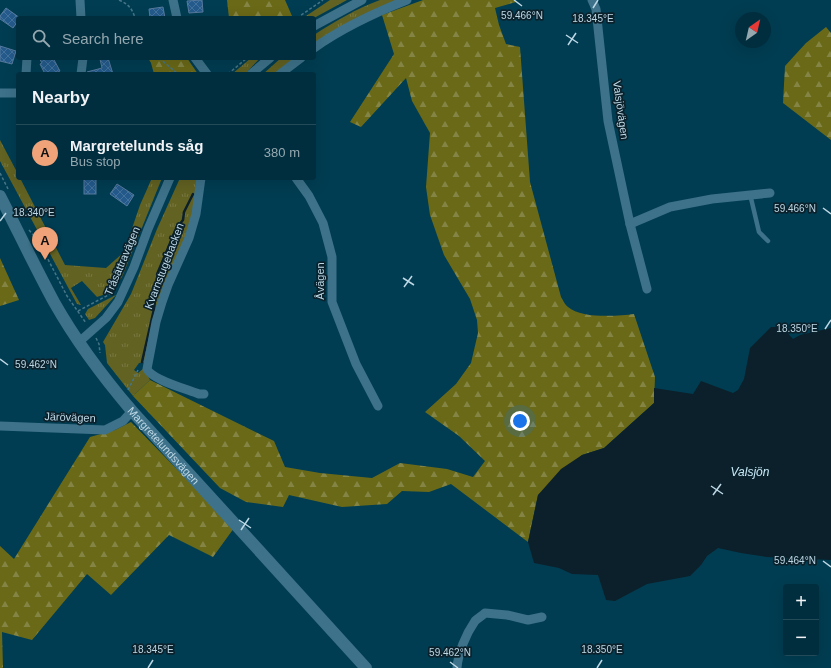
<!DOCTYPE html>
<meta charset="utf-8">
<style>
body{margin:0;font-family:Helvetica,sans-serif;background:#0e3a49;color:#f1f3f6}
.controls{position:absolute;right:12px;bottom:12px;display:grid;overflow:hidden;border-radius:4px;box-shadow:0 4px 16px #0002}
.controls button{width:36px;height:36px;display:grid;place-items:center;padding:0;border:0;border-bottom:1px solid #224a58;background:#002e3e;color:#f1f3f6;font:20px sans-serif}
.compass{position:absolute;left:735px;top:12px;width:36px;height:36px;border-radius:50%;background:#002e3e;box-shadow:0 4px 16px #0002;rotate:34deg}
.you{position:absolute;left:520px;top:421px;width:14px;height:14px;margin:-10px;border:3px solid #fff;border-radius:50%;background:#1a73e8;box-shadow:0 0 0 6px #1a73e833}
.badge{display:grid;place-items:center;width:26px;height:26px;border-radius:50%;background:#f0a279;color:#111;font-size:13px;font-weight:700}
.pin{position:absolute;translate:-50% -33px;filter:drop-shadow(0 1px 2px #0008)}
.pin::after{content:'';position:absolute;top:21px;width:14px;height:12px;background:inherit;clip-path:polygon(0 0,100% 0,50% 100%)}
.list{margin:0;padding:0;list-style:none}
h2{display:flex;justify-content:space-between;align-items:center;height:52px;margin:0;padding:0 16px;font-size:17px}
h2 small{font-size:13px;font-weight:400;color:#95a8b0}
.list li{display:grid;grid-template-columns:26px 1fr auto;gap:12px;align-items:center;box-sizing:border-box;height:56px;padding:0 16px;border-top:1px solid #224a58}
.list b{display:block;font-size:15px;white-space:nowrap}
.list p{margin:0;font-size:13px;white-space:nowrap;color:#95a8b0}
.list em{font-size:13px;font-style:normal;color:#95a8b0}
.icon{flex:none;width:22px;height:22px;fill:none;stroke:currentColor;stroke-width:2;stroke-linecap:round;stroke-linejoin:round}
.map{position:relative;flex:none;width:831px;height:668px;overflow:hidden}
.search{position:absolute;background:#002e3e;box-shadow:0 4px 16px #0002;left:16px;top:16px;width:300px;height:44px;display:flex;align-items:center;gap:10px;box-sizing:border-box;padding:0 14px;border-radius:4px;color:#95a8b0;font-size:15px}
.panel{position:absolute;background:#002e3e;box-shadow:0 4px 16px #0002;left:16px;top:72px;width:300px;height:108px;border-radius:4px}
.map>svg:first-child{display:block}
</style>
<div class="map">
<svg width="831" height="668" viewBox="0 0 831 668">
<defs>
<pattern id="grass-tufts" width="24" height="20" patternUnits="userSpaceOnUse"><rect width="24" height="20" fill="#626222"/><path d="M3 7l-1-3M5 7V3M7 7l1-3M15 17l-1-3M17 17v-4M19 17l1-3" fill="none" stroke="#777842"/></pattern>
<pattern id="forest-firs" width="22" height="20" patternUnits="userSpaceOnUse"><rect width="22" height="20" fill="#6a6918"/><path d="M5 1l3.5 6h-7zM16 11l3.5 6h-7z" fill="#848545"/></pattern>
<pattern id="building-cross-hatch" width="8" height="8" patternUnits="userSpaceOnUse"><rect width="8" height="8" fill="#245b8c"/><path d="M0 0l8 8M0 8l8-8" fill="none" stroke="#42729c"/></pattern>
</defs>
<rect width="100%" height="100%" fill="#003d52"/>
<g fill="url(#grass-tufts)">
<path d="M 330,0 L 347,0 L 314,18 L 303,18 Z"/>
<path d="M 380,0 L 399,0 L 314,44 L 314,35 C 335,21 356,9 380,0 Z"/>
<path d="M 251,58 L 260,58 L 245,74 L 232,74 Z"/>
<path d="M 281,58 L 295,58 L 276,74 L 263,74 Z"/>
<path d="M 0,140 L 18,174 L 18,178 L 20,178 L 65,265 L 106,268 L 124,252 L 140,205 L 152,178 L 162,178 L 122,277 L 111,292 L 97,297 L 82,281 L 71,288 L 81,305 L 77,304 L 0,161 Z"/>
<path d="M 180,178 L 198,178 L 195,206 L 145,362 L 139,363 L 134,370 L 138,373 L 144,368 L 150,380 L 133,396 L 107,363 L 105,345 L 103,342 L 131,294 L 157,229 Z"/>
<path d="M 116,295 L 95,318 L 89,320 L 85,314 L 88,309 Z"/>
</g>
<g fill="url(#forest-firs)">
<path d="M 227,0 L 285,0 L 292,16 L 289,18 L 229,18 Z"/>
<path d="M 423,0 L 516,0 L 516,2 L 495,8 L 499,25 L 506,44 L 520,47 L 530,182 L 561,297 C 563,300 565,305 568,307 C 581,319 619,316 634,314 L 655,377 L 654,403 L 604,448 L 582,455 L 538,495 L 528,542 L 451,484 L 429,492 L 402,491 L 387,504 L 342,507 L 289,495 L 283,507 L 246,502 L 220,488 L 133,396 L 150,380 L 274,441 L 285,467 L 320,473 L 372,478 L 400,463 L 447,469 L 473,477 L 485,461 L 459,436 L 425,412 L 456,384 L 471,363 L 478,333 L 477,320 L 470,299 L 444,255 L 430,215 L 426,187 L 430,133 L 412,101 L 406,78 L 361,127 L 350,122 L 394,54 L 382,15 Z"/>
<path d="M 826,27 L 831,33 L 831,140 L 783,103 L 785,66 L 806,43 Z"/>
<path d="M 148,58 L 187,58 L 198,74 L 154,74 L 151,63 Z"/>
<path d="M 0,258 L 19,300 L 0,306 Z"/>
<path d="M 131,422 L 234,528 L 213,557 L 169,535 L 111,595 L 87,574 L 32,640 L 2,632 L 3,668 L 0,668 L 0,546 L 14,559 L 90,437 L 115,430 Z"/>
</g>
<path fill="#0b202a" d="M 771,327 L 782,327 L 793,339 L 800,335 L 831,328 L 831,560 L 767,557 L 741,553 L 718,548 L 707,556 L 701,565 L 690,576 L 647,584 L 615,601 L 606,600 L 598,575 L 572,574 L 559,568 L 534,563 L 528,542 L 538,495 L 561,469 L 582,455 L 604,448 L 654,403 L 654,388 L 693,394 L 701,381 L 733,393 L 738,390 L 744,379 L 750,348 Z"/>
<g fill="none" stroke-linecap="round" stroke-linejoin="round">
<path stroke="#0b202a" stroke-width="2.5" d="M 142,362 L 154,309 L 158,272 L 176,229 L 183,220 L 184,212 L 193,194"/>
</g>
<g fill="url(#building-cross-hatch)" stroke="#577a9d">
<path d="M 202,0 L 203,12 L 189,13 L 187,1 Z"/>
<path d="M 163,7 L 165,18 L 150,18 L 149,9 Z"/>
<path d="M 6,8 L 20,18 L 18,18 L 18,21 L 13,28 L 0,19 L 0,16 Z"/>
<path d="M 0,46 L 16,51 L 12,64 L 0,61 Z"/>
<path d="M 39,58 L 53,58 L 60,71 L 54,74 L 45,74 L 40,64 L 42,63 Z"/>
<path d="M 108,58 L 113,74 L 87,74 L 87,72 L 102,68 L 100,59 Z"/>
<rect x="84" y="178" width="12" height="16"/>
<path d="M 117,184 L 134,195 L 127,206 L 110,194 Z"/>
</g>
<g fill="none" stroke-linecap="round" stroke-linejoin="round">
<g stroke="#467688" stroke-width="1.5" stroke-dasharray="3 2" stroke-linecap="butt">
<path d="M 119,0 C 128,4 132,8 135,18"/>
<path d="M 297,18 L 323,0"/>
<path d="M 159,58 L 178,74"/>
<path d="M 228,74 L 247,58"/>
<path d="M 0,173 L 8,189"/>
<path d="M 29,230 L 39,242 L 67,296 L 86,323"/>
<path d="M 78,311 L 112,293"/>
<path d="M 96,338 L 99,344 L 100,353"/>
<path d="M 128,390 L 138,370"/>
</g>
<path stroke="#3d728a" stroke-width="4.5" d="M 750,194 L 759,232 L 768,241"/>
<g stroke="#3d728a" stroke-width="9">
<path d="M 80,0 L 81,18"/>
<path d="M 173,0 L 177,18"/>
<path d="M 592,0 L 596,9 L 608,121 L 630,224 L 647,289"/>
<path d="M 314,26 L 362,0"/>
<path d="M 314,48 C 342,28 374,13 407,0"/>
<path d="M 195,58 L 207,74"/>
<path d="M 26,74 L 27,58"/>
<path d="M 81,74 L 83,58"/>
<path d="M 251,74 L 270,58"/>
<path d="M 280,74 L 301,58"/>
<path d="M 0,93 L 18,93"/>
<path d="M 201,178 L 196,214 L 189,238 L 168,285 L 162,302 L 156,322 L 147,369 C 152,380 187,389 199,394 L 204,394"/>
<path d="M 296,178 L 309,196 L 323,223 L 332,257 L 332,302 L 356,364 L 378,406"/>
<path d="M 630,224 L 670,207 L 712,199 L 770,193"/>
<path d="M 79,342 L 106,318 L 118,302 L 134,267 L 148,229 L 170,178"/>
<path d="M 0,426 L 105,430 L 123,421 L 132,411"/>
<path d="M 457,668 C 458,653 466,634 475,621 C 478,618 482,616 485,613 L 507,615 L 528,620 L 542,617"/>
</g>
<path stroke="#3d728a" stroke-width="12" id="s1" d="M 0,196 C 18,231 35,267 54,302 C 76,341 103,377 132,411 L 366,668"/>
</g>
<path fill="none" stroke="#bdd7e5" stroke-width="1.5" d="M 514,0 L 522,6M 593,8 L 598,0M 566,35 L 578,43M 568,45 L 576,33M 823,208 L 831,214M 0,221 L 6,213M 403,278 L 414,285M 404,287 L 412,276M 825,329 L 831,320M 0,359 L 8,365M 711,486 L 723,494M 713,495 L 721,484M 239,520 L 251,528M 241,530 L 249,518M 823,561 L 831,567M 450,662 L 458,668M 148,668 L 153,660M 597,668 L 602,660"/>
<g text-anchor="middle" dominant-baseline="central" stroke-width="3.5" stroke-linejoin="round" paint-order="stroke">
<g font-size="11" fill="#bdd7e5" stroke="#0b212b">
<text transform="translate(621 110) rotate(82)">Valsjövägen</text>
<text transform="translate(122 261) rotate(-67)">Tråsättravägen</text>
<text transform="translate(164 266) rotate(-69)">Kvarnstugebacken</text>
<text transform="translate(320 281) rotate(-90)">Åvägen</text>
<text transform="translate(70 417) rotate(2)">Järövägen</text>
<text stroke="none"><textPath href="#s1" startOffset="300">Margretelundsvägen</textPath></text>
</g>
<g font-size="12" font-style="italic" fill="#caeaf9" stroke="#0b212b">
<text x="750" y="472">Valsjön</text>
</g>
</g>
<g font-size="10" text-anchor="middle" fill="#bdd7e5" stroke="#0b212b" stroke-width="3.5" stroke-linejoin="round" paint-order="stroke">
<text x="522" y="19">59.466°N</text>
<text x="593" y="22">18.345°E</text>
<text x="795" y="212">59.466°N</text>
<text x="34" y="216">18.340°E</text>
<text x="797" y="332">18.350°E</text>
<text x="36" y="368">59.462°N</text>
<text x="795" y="564">59.464°N</text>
<text x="153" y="653">18.345°E</text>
<text x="602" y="653">18.350°E</text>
<text x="450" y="656">59.462°N</text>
</g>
</svg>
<div class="controls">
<button>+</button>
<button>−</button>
</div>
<svg class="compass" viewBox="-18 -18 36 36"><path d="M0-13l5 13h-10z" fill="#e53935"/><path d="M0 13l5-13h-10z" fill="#95a8b0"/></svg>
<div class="you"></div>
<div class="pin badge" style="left:45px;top:260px">A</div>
<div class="search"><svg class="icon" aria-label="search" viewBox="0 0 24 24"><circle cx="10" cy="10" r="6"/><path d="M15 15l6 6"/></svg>Search here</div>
<section class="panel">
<h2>Nearby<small></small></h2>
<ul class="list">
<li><span class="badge">A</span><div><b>Margretelunds såg</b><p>Bus stop</p></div><em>380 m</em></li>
</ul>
</section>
</div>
